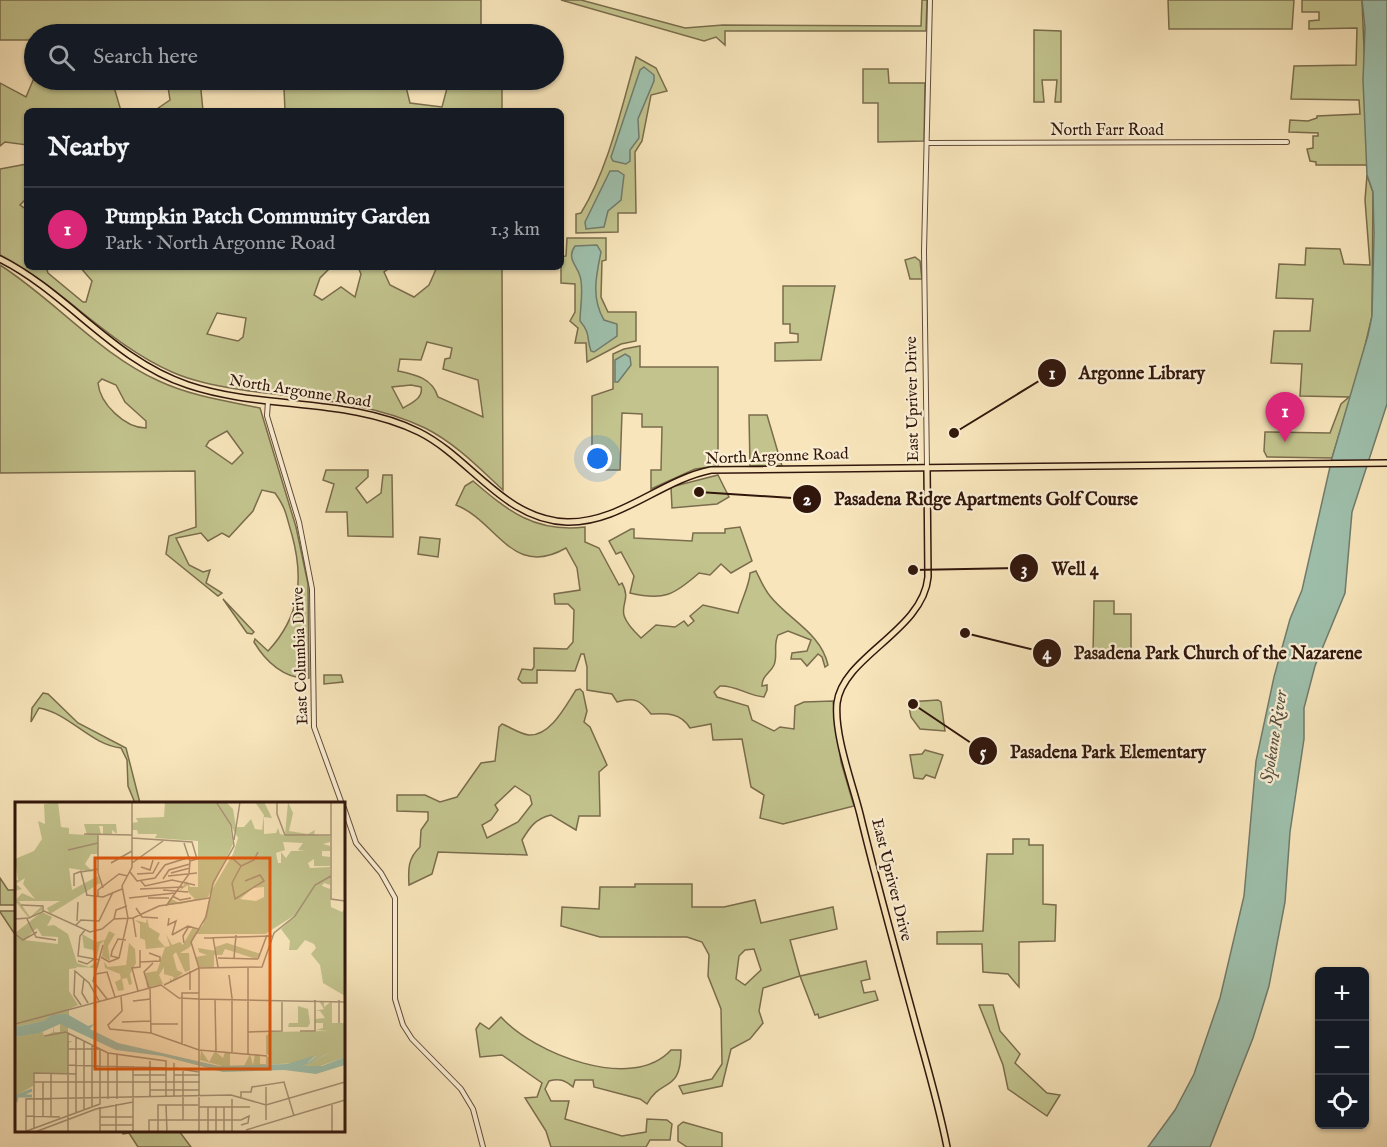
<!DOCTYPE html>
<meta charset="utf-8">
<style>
body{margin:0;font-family:"IM FELL English",serif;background:#242831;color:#f1f3f6}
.controls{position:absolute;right:18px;bottom:18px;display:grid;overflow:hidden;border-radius:9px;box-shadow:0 2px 4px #0004}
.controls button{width:54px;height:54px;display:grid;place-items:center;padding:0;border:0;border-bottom:2px solid #363941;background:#171b24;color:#f1f3f6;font:30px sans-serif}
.you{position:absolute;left:598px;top:459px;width:21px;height:21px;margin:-15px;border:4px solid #fff;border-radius:50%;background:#1a73e8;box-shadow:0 0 0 9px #1a73e833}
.badge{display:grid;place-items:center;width:39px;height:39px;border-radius:50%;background:#db2777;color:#fff;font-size:20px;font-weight:700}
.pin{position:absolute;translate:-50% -50px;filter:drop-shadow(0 2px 3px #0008)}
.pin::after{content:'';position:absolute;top:32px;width:21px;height:18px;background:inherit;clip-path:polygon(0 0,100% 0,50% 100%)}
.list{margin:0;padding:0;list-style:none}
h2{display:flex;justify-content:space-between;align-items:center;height:78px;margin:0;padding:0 24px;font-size:26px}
h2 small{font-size:20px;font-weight:400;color:#9ea1a6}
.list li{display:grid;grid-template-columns:39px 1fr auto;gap:18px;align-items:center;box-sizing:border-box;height:84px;padding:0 24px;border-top:2px solid #363941}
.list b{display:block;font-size:22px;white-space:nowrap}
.list p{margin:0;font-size:20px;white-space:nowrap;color:#9ea1a6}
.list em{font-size:20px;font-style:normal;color:#9ea1a6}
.icon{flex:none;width:33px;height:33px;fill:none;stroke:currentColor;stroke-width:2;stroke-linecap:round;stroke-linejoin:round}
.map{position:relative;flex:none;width:1387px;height:1147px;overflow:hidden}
.search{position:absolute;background:#171b24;box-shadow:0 2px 4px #0004;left:24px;top:24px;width:540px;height:66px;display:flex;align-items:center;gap:15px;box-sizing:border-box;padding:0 21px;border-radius:33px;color:#9ea1a6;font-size:22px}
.panel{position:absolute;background:#171b24;box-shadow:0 2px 4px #0004;left:24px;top:108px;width:540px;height:162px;border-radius:9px}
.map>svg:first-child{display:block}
</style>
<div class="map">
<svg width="1387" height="1147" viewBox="0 0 1387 1147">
<rect width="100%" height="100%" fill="#f8e5bb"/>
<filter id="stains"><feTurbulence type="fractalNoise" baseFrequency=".00333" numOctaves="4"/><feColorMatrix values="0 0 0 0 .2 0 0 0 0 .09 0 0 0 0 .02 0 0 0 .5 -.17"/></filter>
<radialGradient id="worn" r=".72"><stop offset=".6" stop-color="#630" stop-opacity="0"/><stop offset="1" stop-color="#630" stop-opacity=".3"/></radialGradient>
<g fill="#c2c38d" stroke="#7a6c4c" stroke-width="1.5" fill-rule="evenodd">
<path d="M 0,0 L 481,0 L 481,33 L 502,34 L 34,34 L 34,40 L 0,40 Z"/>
<path d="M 561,0 L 581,0 L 685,28 L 723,25 L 921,26 L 922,0 L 927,0 L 926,31 L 725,31 L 725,45 L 716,37 L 704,41 Z"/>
<path d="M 1168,0 L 1294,0 L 1292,29 L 1169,29 Z"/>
<path d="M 1302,0 L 1362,0 L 1369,169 L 1366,165 L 1316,165 L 1316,162 L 1310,161 L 1307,149 L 1313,148 L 1313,136 L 1318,136 L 1318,133 L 1289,132 L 1290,120 L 1308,121 L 1317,118 L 1317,116 L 1360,114 L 1359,100 L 1291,99 L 1294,66 L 1356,65 L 1357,28 L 1309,29 L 1309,21 L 1319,20 L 1319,12 L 1302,12 Z"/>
<path d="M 1034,30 L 1061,31 L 1061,102 L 1055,102 L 1057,80 L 1042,80 L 1044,102 L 1034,102 Z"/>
<path d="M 636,57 L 656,68 L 667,91 L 651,95 L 642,141 L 635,152 L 636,213 L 618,213 L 618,232 L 576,233 L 576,214 L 581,213 C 609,167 621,109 636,57 Z"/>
<path d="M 863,69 L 888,69 L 889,83 L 925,83 L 924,141 L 878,142 L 878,103 L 863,103 Z"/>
<path d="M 34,78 L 112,80 L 121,111 L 27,111 L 27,145 L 5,142 L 0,146 L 0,83 L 26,97 Z"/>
<path d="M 167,80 L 200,80 L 203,111 L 154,111 L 170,100 Z"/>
<path d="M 276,80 L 421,80 L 406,87 L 410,103 L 442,107 L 449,81 L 432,80 L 502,80 L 502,111 L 285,111 L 284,88 Z"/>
<path d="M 27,164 L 27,198 L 20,205 L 27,210 L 27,267 L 46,267 L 48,273 L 83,302 L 86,302 L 92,281 L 80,267 L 331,267 L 320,278 L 314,295 L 322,300 L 341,287 L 355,297 L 361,274 L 358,267 L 391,267 L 384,272 L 390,285 L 414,297 L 429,285 L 437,267 L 502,267 L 503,490 C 479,468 455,443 425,428 C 370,401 302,399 243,390 C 220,386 194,382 172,372 C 108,344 62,287 0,255 L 0,169 ZM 217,313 L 246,318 L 243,337 L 238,341 L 207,334 ZM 427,342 L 452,348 L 450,358 L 445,359 L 443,369 L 478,380 L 483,417 L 438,397 C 432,378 416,375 398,371 L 400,359 L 421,360 ZM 411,385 L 421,387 C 424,398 411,403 403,408 L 392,387 Z"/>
<path d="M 1367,175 L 1373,192 L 1372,316 L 1361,363 L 1332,458 L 1267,457 L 1264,451 L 1265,432 L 1330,433 L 1341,404 L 1349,397 L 1300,396 L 1302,364 L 1271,363 L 1274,331 L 1310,331 L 1313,299 L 1276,298 L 1279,264 L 1305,265 L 1306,248 L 1340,249 L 1344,264 L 1370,265 L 1365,200 Z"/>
<path d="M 567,238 L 606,238 L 606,260 L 602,261 L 601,297 L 608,312 L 636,312 L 636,341 L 621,344 L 587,362 L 586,343 L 575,343 L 578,328 L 570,321 L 575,312 L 575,284 L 561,283 L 561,257 L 566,256 Z"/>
<path d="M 915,257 L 920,261 L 922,279 L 910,279 L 905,260 Z"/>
<path d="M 0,265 C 55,300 99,354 159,381 C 191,396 226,401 260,408 L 296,527 L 308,584 L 309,678 C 285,680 265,661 254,642 L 255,639 L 268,651 C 300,617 304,579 292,535 C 286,516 287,510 275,493 L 262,490 L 253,511 L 229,537 L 222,533 L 208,541 L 201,533 L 176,538 L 189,565 L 203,572 L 210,570 L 206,583 L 222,593 L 218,596 L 166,554 L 169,536 L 196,527 L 195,471 L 0,473 ZM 102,379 L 116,385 L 125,402 L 146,421 L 146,428 C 125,428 100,404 98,383 ZM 227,431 L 243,453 L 232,464 L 206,446 L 209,441 Z"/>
<path d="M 783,286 L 835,286 L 821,360 L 775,361 L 775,343 L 798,342 L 798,334 L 790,333 L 790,324 L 783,324 Z"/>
<path d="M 640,346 L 640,367 L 718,367 L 718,466 L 695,469 L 651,489 L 651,470 L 661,470 L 662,427 L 642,427 L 642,414 L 622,413 L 620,470 L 592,470 L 592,396 L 613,389 L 613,354 L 624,349 Z"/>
<path d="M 749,415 L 767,415 L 782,466 L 750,466 Z"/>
<path d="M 326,470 L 368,470 L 368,477 L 356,488 L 367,503 L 381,493 L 383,475 L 392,475 L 393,537 L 348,536 L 347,512 L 326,512 L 334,484 L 323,480 Z"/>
<path d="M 718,475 L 729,497 L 717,504 L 672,508 L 671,487 Z"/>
<path d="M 473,481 C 508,511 535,533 585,527 L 585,542 L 599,548 L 619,585 L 622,583 C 635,607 607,606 641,638 L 656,625 L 675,627 L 684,621 L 688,626 L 694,621 L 690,616 L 703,605 L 738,613 C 741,601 750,584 750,573 L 756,571 C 760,579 764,589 770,596 C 789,620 821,633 828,665 L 825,667 L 822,657 L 818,654 L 807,666 L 801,659 L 791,659 L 792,653 L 807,651 L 811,640 L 788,631 L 778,635 C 773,645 778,655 774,665 C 770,674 762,675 762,686 L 767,685 L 767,690 L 764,697 C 748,696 736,685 720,686 L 714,692 L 717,697 L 748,706 L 752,720 L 774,731 L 780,727 L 794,729 L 795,706 L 804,702 L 833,701 L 841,762 L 854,806 L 783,824 L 760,818 L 764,795 L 751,787 L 742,739 L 713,740 L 711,724 L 690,728 C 681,713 667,713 651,714 C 640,700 635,697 617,702 L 612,694 L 587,690 L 587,667 L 584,654 L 581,654 L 575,671 L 537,670 L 537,683 L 522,683 L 518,679 L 522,669 L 532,670 L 534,667 L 534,648 L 567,649 L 573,642 L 574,610 L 568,604 L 555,604 L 554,594 L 580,590 L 577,568 L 566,548 C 512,579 497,521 456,505 L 465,486 Z"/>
<path d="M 740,527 L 752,561 L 731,573 L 721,564 L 710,575 L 699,573 C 674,595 664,601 630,593 L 634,576 L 621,552 L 616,554 L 609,541 L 631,529 L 634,529 L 634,538 L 692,541 L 693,533 L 725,533 L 725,529 Z"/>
<path d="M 420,537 L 440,539 L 438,557 L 418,554 Z"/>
<path d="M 223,599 L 254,632 L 252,634 L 247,633 Z"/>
<path d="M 1094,601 L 1114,601 L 1114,614 L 1131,614 L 1131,655 L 1093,655 Z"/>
<path d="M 324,675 L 341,675 L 343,682 L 324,684 Z"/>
<path d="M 580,689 L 583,692 L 587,711 L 584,722 L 590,727 L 607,765 L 599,772 L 600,816 L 579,816 L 576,830 L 551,815 C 535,819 530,827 522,840 L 527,855 L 438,852 L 432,874 L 409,885 C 408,869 408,858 420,847 L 421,830 L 428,820 L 428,812 L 397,811 L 397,795 L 425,795 L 440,802 L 457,797 L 481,763 L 495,761 L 499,727 L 502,724 C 510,727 520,734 529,735 C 551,736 566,705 576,690 ZM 515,786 L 530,796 L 532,804 L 518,822 L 487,838 L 482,825 L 491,820 L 498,810 L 495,805 Z"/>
<path d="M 43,693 L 48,694 L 78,723 L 126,748 L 140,803 L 135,803 L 128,786 L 127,760 L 121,748 C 91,745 69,713 39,708 L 31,722 L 32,708 Z"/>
<path d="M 938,700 L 941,702 L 945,731 L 920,729 L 911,717 L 908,702 Z"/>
<path d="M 925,750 L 943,755 L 935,778 L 926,775 L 923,779 L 914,778 L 910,755 L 922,754 Z"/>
<path d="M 1013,839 L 1029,839 L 1029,845 L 1043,845 L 1043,904 L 1056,905 L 1055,941 L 1019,942 L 1019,987 L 1008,974 L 983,972 L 982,944 L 937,944 L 937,932 L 983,931 L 987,854 L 1013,854 Z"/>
<path d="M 0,878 L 8,890 L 16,890 L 16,905 L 0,905 Z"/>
<path d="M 635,884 L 692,884 L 692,907 L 724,907 L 755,900 L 761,923 L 833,907 L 837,929 L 790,940 L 800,976 L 866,961 L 870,979 L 861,981 L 864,993 L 875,991 L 878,1000 L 819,1018 L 818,1014 L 815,1015 L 800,976 L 763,988 L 759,1011 L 763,1023 L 750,1039 L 731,1049 L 722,1086 L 683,1094 L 679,1086 L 712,1079 L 722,1064 L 721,1009 L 708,976 L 709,955 L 702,942 L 687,937 L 600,937 L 561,926 L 562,907 L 599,909 L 600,887 L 635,887 ZM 754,949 L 761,970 L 745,985 L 736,979 L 739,956 L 745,950 Z"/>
<path d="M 0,911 L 16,911 L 16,936 L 0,912 Z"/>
<path d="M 979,1005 L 993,1005 L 1000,1031 L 1020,1054 L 1015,1063 L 1047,1093 L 1060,1095 L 1047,1116 L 1008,1089 L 1003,1065 Z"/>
<path d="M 501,1017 C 533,1053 632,1093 671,1050 L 681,1050 C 681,1094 661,1077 647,1104 L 640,1099 L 594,1087 L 593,1080 L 575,1080 L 573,1087 C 565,1080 559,1078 549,1081 L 545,1089 L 551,1101 L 569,1101 L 565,1119 L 622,1136 L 646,1132 L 647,1119 L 667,1120 L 672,1124 L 670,1140 L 650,1140 L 646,1147 L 551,1147 L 546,1131 L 525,1098 L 537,1097 L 542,1083 L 502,1055 L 480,1057 L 476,1029 L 480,1023 L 489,1029 Z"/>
<path d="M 683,1122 L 722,1133 L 722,1147 L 687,1147 L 678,1141 L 678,1126 Z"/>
<path d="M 121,1131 L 179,1131 L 191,1147 L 138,1147 L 129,1133 L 123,1134 Z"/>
</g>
<g fill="#9ebfab" stroke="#727b6b" stroke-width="1.5">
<path d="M 1362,0 L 1387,0 L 1387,404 L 1352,512 L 1345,593 L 1315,666 L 1304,708 L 1304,739 L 1290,832 L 1285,902 L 1269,986 L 1253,1038 L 1210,1147 L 1148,1147 L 1175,1110 L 1194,1074 L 1220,998 L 1244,896 L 1256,761 L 1274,677 L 1290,619 L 1302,590 L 1332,458 L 1368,335 L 1372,316 L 1374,235 L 1373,192 L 1367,175 L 1363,80 L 1365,28 Z"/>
<path d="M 644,67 L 654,75 L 654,81 L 638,119 L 639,138 L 630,150 L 630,161 L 626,164 L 613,161 L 611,157 L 640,70 Z"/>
<path d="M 610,171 L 618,171 L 624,175 L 621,200 L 608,211 L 604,227 L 586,229 L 585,222 Z"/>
<path d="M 597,245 L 601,252 C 596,276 591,298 604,320 L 617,324 L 617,336 L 594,352 L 591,351 C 586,337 591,334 580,321 C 580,308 584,289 580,276 C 577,265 566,259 575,246 Z"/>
<path d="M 625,354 L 630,357 L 631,365 L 618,382 L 615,382 L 615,360 Z"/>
</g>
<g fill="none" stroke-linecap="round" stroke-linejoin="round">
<g stroke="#634a38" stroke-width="6">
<g id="minor">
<path d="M 927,143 L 1287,142"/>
<path d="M 268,401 L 267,416 L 299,522 L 312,589 L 314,727 L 342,804"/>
<path d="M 927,468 L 924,251 L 930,0"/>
<path d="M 344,808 L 356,843 L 381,873 L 395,898 L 395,999 L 403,1025 L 412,1039 L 461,1089 L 473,1109 L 483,1147"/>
</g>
</g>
<g stroke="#31160c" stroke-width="8">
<g id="major">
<path d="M 0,259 C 68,293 113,360 188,385 C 262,410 348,397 419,432 C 471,458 504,520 567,522 C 620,523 661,480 711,470 L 1387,463"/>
<path d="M 927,468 L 928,577 C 923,631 843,656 837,703 C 834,735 852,782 860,814 C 876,880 894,945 912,1011 C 924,1056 938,1101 947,1147"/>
</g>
</g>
<use href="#minor" stroke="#faeed3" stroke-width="4"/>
<use href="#major" stroke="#f8e5bb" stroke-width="5"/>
</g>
<g text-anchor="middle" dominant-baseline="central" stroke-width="4.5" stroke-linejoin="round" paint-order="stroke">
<g font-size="16" fill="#31160c" stroke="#faeed3">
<text x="1107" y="131">North Farr Road</text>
<text transform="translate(300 392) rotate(9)">North Argonne Road</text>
<text transform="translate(913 399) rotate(-91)">East Upriver Drive</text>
<text transform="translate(777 457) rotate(-2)">North Argonne Road</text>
<text transform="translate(301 656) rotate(-92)">East Columbia Drive</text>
<text transform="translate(891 880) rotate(76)">East Upriver Drive</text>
</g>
<g font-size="18" font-style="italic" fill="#575144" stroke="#faeed3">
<text transform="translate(1275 737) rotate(-81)">Spokane River</text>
</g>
</g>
<g transform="translate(15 802)">
<rect width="330" height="330" fill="#f8e5bb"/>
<path d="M 43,0 L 46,25 L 54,26 L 54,32 L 72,33 L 69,22 L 101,22 L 102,32 L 97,28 L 97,32 L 88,32 L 88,24 L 84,24 L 86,32 L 83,32 L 83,52 L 76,52 L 70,62 L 78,70 L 54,66 L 57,88 L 83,74 L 85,81 L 35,112 L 32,106 L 45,99 L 4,99 L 15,115 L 27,104 L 27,108 L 15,116 L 13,115 L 0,99 L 7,91 L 20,97 L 8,82 L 10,76 L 1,82 L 7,87 L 0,89 L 0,78 L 3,78 L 0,57 L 19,49 L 27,37 L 23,19 L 30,22 L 29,2 ZM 150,0 L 200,0 L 215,23 L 218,42 L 193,95 L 166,102 L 152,103 L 155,96 L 164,101 L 180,97 L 173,90 L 173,83 L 164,89 L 172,79 L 175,85 L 183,85 L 183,39 L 140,36 L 142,32 L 123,32 L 122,28 L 117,28 L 117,21 L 123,20 L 121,16 L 149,15 ZM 202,0 L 211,0 L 218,7 L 221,25 L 229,25 L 236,17 L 240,27 L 247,28 L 249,13 L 240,0 L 249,0 L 257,16 L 249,15 L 249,32 L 261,31 L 263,26 L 265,32 L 270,33 L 273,0 L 278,11 L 274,29 L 293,32 L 300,28 L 299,33 L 315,34 L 315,40 L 308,42 L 315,44 L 315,49 L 307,49 L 307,54 L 315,55 L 315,64 L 299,64 L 299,57 L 293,61 L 295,66 L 315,65 L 315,83 L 309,81 L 307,84 L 315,87 L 316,105 L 327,110 L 330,106 L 330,194 L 308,181 L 305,163 L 296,152 L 301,146 L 299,142 L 290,138 L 282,148 L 274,148 L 275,139 L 266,127 L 280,113 L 250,132 L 180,132 L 188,123 L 196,89 L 218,52 L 223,36 ZM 268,40 L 288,41 L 283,48 L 290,49 L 276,49 L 271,56 L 266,50 L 266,61 L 263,61 L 261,51 L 270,48 ZM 249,85 L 249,95 L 241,99 L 225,97 L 238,86 ZM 27,110 L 37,115 L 32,124 L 39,123 L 53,132 L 62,161 L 74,165 L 84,159 L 83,166 L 62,165 L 60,163 L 62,166 L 54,167 L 54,189 L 63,203 L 54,207 L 54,214 L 36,213 L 29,219 L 0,225 L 0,131 ZM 22,126 L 27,134 L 43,135 L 43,142 L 9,138 ZM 132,116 L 134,125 L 145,132 L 143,137 L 150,145 L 131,147 L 130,138 L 125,136 L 125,122 L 120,118 L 131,121 ZM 178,125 L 182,128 L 175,145 L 165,151 L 174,151 L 175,168 L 170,170 L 161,150 L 158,153 L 162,168 L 168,171 L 158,179 L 155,180 L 155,176 L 157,179 L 159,175 L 149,172 L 149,165 L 144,173 L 148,182 L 132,186 L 130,171 L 142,169 L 150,145 L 155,144 L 151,132 L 157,143 L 165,140 L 168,143 ZM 94,129 L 100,132 L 93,144 L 95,159 L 87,154 L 89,139 L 85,142 L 81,158 L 78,148 L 69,146 L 67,132 L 81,140 L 90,138 ZM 114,141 L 120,147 L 121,161 L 115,172 L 117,182 L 114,183 L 112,176 L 107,177 L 109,188 L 103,189 L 100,180 L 106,177 L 105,172 L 90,166 L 89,160 L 93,165 L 111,163 ZM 212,141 L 246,152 L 241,157 L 210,147 L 207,153 L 199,153 L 199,165 L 184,165 L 181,155 L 192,153 L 184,150 L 183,146 L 201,149 L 200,145 ZM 304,199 L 309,199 L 309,205 L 317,199 L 317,221 L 330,221 L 330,255 L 300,266 L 286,264 L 296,261 L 315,250 L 292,261 L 301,254 L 282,261 L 229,264 L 235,252 L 238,263 L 240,252 L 245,253 L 245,262 L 251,262 L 251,255 L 257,254 L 251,252 L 251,234 L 255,230 L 314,229 L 301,228 L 308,226 L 308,221 L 300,221 L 300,217 L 310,216 L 305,209 L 300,209 L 309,207 ZM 283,204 L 293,207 L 295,221 L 293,225 L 273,225 L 274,221 L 283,221 ZM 45,222 L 53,225 L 53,239 L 58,239 L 54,241 L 53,271 L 19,271 L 18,284 L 0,294 L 0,235 L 28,230 L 29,235 L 38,230 L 39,223 L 39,230 L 45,230 ZM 186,248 L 194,260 L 200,249 L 208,256 L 210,250 L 215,250 L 215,264 L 228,264 L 207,264 L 185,258 Z" fill="#c2c38d" fill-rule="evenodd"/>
<path d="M 52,212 L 73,224 L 79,222 L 75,227 L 103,241 L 204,264 L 272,262 L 301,253 L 292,261 L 314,250 L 296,261 L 287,264 L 307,264 L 330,255 L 330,263 L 301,272 L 269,268 L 208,270 L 147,254 L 101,248 L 45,222 L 25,231 L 0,235 L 0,225 L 29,219 L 36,213 Z" fill="#9ebfab"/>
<path fill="none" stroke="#9ebfab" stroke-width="3" d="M 0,295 L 17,288M 1,300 L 2,294 L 17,294"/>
<path fill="none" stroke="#a89275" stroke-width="1.5" d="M 262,0 L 262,12 L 270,33 L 316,33M 316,0 L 316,97 L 330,99M 69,32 L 117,33M 83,33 L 83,71 L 88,86M 117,36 L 177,40 L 182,57 L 175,59M 219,38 L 225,0M 53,48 L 83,41M 216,55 L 226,64 L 217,81 L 220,97 L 249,79 L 245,73 L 230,79M 96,61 L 117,49M 117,61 L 148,39M 226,64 L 239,58 L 243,50M 126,65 L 135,68 L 138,58M 115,70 L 122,79 L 140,76 L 150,63 L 175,55M 156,71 L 175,66M 122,72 L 138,71 L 144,60M 153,74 L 182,71M 148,77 L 154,68 L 175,62M 126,79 L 130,84 L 157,78 L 180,83M 59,84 L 59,72 L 67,69M 125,87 L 168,85M 148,88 L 173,90M 71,93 L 88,95 L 107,87M 72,93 L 66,70 L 83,67M 83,94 L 83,88 L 104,72 L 113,74M 157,94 L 165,98 L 176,96M 114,96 L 160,91M 133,96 L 154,96M 6,103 L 28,104 L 28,109M 151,104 L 174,72 L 175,59 L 169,41M 121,106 L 127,115 L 143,116M 118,116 L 121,135M 154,116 L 153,123 L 161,119 L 157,133M 0,117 L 14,116 L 29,109 L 75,130 L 87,127 L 99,117 L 118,116 L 144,104 L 194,96M 12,117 L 21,135 L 41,138M 99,117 L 101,108 L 112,104M 62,119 L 63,100M 61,123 L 66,118 L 84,119 L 98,90M 70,128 L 65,134 L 63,154 L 85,158M 0,132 L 8,138 L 22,130M 157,133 L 173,124 L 183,127M 198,135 L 203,165M 189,136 L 257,134M 169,141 L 168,134 L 174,124M 88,143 L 78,179 L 92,197M 86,155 L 94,160 L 104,156M 104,156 L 113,116 L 107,84 L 117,65 L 117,0M 104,156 L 96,154 L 97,149 L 103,137 L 111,138M 203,156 L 243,157M 219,156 L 221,133M 243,157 L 252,133M 63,159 L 72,162 L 79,157M 125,160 L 145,159 L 145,155 L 134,151M 233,165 L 233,252M 175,169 L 175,188M 81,172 L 92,170 L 100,195M 214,173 L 217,196M 69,176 L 67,191 L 73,201M 149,183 L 184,166 L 247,165 L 259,131 L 280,114 L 300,83 L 316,74M 135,185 L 136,231M 134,186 L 129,170 L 138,161M 123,189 L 117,166 L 125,165 L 125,148M 106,193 L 107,209 L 93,223 L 95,227 L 136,231 L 184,248 L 252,254M 217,196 L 217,250M 184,197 L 330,200M 200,197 L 201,249M 118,199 L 136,197M 66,203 L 59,193 L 60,169 L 74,181 L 84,199M 107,220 L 135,219M 324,221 L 324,198M 0,222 L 146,183 L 164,196 L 184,197M 136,222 L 163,222M 285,229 L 300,229 L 300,198M 233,230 L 267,229 L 267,198M 29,234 L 51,230 L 93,251 L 151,259 L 151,295M 167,242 L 167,191 L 184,191M 53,247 L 84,247M 135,259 L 135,296M 159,261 L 159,295M 53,263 L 151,266M 118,264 L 118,330M 159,266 L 184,270M 168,266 L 168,318M 118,273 L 151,273M 159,273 L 185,273M 19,280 L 185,280M 28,280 L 28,314M 135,288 L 184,288M 226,295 L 226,290 L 236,290 L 237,285 L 269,280 L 279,314M 93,297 L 93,251M 102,297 L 102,253M 151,303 L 152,330M 77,304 L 77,243M 184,305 L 235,305M 193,305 L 193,330M 201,305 L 201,330M 209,305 L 209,330M 69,307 L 69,240M 61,310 L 61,235M 11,314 L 45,315M 36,314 L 36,272M 85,315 L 118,315M 226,318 L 234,314 L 233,321 L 226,323M 251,318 L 251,285M 85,323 L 118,323M 19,326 L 19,271 L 61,272M 231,328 L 330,298M 11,329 L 11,297 L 216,293 L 251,303 L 330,280M 9,330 L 85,302 L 85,247M 20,330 L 81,307 L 118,300M 53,330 L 53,231M 85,330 L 85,305M 101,330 L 101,302M 134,330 L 134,318 L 226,318M 143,330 L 143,303 L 183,303M 184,330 L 184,166 L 176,140 L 191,115 L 198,81 L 219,44 L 216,23 L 201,0M 217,330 L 217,297M 317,330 L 317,302"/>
<path fill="#df560c" fill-opacity="0.15" stroke="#df560c" stroke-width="3" d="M 80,56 L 255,56 L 255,267 L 80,267 Z"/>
<rect width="330" height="330" fill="none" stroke="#31160c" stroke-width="3"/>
</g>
<path fill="none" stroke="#31160c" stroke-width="2" d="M954 433L1052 373M699 492L807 499M913 570L1024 568M965 633L1047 653M913 704L983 751"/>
<g fill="#31160c" stroke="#faeed3" stroke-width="2">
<circle cx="954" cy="433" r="6"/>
<circle cx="699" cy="492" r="6"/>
<circle cx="913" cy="570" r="6"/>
<circle cx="965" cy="633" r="6"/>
<circle cx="913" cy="704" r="6"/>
<circle cx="1052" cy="373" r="15"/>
<circle cx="807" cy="499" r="15"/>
<circle cx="1024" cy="568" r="15"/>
<circle cx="1047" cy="653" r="15"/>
<circle cx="983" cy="751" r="15"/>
</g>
<g font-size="18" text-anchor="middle" font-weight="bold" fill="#fff">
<text x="1052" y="379">1</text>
<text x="807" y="505">2</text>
<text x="1024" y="575">3</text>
<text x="1047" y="659">4</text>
<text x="983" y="758">5</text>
</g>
<g font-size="18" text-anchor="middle" font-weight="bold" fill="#31160c" stroke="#faeed3" stroke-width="4.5" stroke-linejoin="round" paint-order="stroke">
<text x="1142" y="379">Argonne Library</text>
<text x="986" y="505">Pasadena Ridge Apartments Golf Course</text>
<text x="1075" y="575">Well 4</text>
<text x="1218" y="659">Pasadena Park Church of the Nazarene</text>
<text x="1108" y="758">Pasadena Park Elementary</text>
</g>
<rect width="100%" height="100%" filter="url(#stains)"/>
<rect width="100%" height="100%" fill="url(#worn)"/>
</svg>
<div class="controls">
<button>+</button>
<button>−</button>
<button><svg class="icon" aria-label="locate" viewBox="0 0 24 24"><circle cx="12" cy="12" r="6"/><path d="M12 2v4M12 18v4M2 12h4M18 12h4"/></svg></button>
</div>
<div class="you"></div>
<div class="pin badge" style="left:1285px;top:442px">1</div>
<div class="search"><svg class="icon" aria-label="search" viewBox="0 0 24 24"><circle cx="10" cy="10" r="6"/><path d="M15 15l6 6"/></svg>Search here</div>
<section class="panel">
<h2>Nearby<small></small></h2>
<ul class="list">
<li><span class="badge">1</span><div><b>Pumpkin Patch Community Garden</b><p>Park · North Argonne Road</p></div><em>1.3 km</em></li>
</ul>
</section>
</div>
